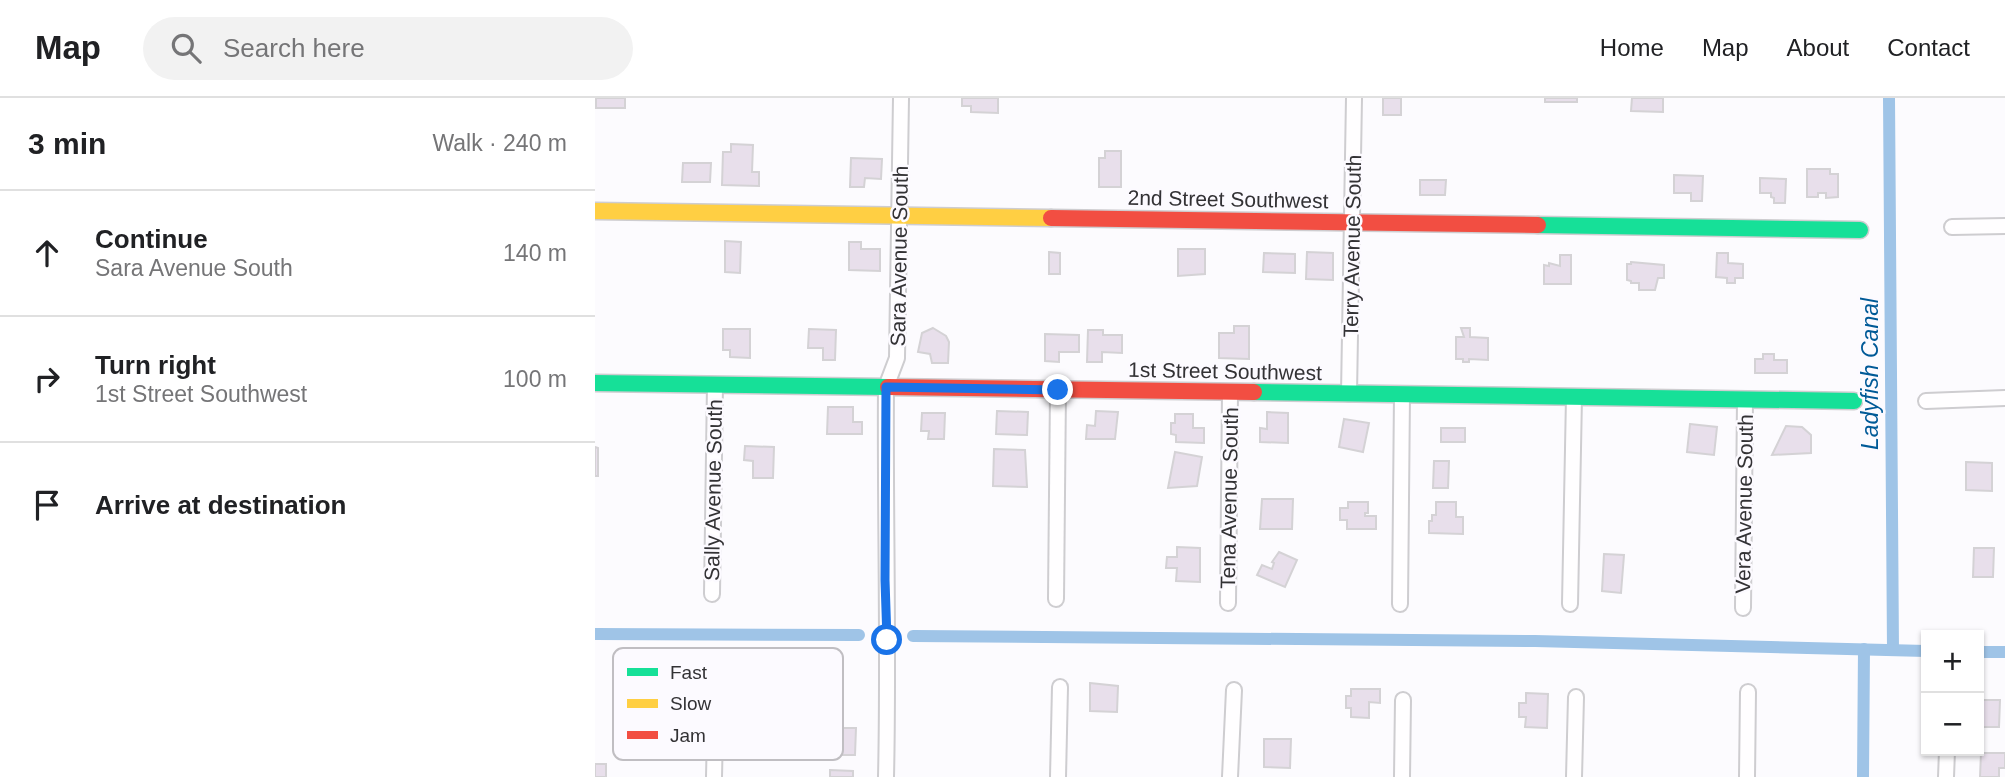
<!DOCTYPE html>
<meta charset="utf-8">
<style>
body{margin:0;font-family:Helvetica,sans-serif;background:#f2f2f2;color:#202124}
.controls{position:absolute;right:21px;bottom:21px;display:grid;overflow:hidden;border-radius:0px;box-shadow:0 2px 5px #0004}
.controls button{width:63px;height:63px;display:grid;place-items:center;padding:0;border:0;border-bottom:2px solid #e0e0e0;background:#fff;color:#202124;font:35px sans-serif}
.stop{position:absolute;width:21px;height:21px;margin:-16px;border:5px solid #1a73e8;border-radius:50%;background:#fff}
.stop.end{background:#1a73e8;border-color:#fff;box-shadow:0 2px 7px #0008}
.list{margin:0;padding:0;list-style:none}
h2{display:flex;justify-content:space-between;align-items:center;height:91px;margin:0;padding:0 28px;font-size:30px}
h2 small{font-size:23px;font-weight:400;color:#757577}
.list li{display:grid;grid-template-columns:46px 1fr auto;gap:21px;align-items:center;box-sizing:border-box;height:126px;padding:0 28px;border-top:2px solid #e0e0e0}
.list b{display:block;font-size:26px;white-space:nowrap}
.list p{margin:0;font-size:23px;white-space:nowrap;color:#757577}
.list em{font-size:23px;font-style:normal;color:#757577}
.icon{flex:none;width:38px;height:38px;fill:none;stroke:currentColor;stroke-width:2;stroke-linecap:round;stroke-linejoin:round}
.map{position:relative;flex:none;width:1410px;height:679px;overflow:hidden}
header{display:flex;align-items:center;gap:42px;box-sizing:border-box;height:98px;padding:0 35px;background:#fff;border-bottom:2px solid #e0e0e0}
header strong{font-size:33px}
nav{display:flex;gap:38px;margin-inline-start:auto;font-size:24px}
.search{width:490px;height:63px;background:#f2f2f2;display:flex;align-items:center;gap:18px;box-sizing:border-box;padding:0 24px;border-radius:38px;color:#757577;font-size:26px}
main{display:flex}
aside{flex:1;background:#fff}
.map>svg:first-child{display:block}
</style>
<header>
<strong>Map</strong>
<div class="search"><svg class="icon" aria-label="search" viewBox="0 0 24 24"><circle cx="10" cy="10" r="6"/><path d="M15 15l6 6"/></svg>Search here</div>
<nav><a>Home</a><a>Map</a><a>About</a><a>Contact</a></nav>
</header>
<main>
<aside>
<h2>3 min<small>Walk · 240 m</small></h2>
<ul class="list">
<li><svg class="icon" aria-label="ahead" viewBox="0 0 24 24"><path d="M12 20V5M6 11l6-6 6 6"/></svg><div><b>Continue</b><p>Sara Avenue South</p></div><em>140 m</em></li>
<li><svg class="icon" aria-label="right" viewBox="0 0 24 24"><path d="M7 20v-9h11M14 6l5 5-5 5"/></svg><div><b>Turn right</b><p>1st Street Southwest</p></div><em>100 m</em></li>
<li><svg class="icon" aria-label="arrive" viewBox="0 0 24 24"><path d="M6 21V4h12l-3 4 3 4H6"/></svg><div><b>Arrive at destination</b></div></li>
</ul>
</aside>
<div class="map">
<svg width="1410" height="679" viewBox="0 0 1410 679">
<rect width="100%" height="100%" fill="#fcfbfe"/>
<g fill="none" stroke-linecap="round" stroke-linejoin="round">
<g stroke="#9fc4e7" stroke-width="12">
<path d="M 1294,0 L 1298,552"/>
<path d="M 0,536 L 264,537"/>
<path d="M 318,538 L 940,543 L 1331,553"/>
<path d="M 1384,554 L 1410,554"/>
<path d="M 1268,679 L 1269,551"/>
</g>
</g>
<g fill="#e8dfeb" stroke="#d4d2d5" stroke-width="2">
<rect x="1" y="0" width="29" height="10"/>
<path d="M 367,0 L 403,0 L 403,15 L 376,14 L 376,8 L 367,8 Z"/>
<rect x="788" y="0" width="18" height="17"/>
<rect x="950" y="0" width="32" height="4"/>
<path d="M 1037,0 L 1068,0 L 1068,14 L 1036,13 Z"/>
<path d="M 136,46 L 158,47 L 157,74 L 164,74 L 164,88 L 127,87 L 128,54 L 136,54 Z"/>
<path d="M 510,53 L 526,53 L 526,89 L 504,89 L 504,60 L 510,60 Z"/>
<path d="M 256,60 L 287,61 L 286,81 L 270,80 L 269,89 L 255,89 Z"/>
<path d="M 88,65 L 116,65 L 115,84 L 87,84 Z"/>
<path d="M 1212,71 L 1235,71 L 1235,76 L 1243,76 L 1243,99 L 1231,100 L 1231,95 L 1223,95 L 1223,99 L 1212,99 Z"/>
<path d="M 1079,77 L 1108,78 L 1107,103 L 1096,103 L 1096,95 L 1079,95 Z"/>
<path d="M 1165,80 L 1191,81 L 1190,105 L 1179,105 L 1179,100 L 1176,99 L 1176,95 L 1165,95 Z"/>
<path d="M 825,82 L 851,82 L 850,97 L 825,97 Z"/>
<path d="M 130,143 L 146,144 L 145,175 L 130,174 Z"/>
<path d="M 254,144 L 266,144 L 266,151 L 285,151 L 285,173 L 254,172 Z"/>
<path d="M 583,151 L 610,151 L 610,176 L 583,178 Z"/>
<path d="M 454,154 L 465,155 L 465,176 L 454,176 Z"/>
<path d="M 712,154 L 738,155 L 738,182 L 711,181 Z"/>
<path d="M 669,155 L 700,156 L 700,175 L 668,174 Z"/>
<path d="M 1122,155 L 1133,155 L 1133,165 L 1148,166 L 1148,180 L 1140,180 L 1140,185 L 1132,185 L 1132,180 L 1121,179 Z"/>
<path d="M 965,157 L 976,157 L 976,186 L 949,186 L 949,167 L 954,168 L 954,165 L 965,168 Z"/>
<path d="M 1036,164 L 1069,167 L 1069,180 L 1063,180 L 1060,192 L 1044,192 L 1044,185 L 1036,185 L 1036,183 L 1032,182 L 1032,166 L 1036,166 Z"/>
<path d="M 639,228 L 654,228 L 654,261 L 624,260 L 624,235 L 639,235 Z"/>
<path d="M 338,230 L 351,238 L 354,244 L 353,265 L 337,265 L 335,256 L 323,254 L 327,235 Z"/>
<path d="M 866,230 L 875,230 L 875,239 L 893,240 L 893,262 L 874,261 L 874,264 L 868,264 L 868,261 L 861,261 L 861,239 L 869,239 Z"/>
<path d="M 128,231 L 155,231 L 155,260 L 135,259 L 135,252 L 128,252 Z"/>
<path d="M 214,231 L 241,232 L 240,262 L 228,262 L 228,250 L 213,250 Z"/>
<path d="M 493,232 L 508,232 L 508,237 L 527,237 L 527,255 L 507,254 L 507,264 L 492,264 Z"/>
<path d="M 450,236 L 484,237 L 484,254 L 464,254 L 464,264 L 450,263 Z"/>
<path d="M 1168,256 L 1179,256 L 1179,262 L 1192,262 L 1192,275 L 1160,275 L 1160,261 L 1168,261 Z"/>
<path d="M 233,309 L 258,309 L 258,324 L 267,324 L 267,336 L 232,336 Z"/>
<path d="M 402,313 L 433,314 L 432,337 L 401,336 Z"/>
<path d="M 501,313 L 523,314 L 520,341 L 491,341 L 492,327 L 500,328 Z"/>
<path d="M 672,314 L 693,315 L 693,345 L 665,344 L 665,330 L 672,331 Z"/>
<path d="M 327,315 L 350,315 L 349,341 L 333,341 L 334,333 L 326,333 Z"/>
<path d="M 580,316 L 598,316 L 598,330 L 609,330 L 609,345 L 581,344 L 581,337 L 576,336 L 576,325 L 580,325 Z"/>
<path d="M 749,321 L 774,325 L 768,354 L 744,349 Z"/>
<path d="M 1095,326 L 1122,329 L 1119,357 L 1092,354 Z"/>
<path d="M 1191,328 L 1207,329 L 1216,337 L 1216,355 L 1177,357 Z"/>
<rect x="846" y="330" width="24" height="14"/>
<path d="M 150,348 L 179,349 L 178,380 L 158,380 L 158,363 L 149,362 Z"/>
<path d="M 0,349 L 3,350 L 3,378 L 0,378 Z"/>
<path d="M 399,351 L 430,352 L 432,389 L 398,388 Z"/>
<path d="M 580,354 L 607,359 L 602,388 L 573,390 Z"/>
<path d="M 839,363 L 854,363 L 853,390 L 838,390 Z"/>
<path d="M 1371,364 L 1397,365 L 1397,393 L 1371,392 Z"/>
<path d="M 667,401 L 698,401 L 697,431 L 665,431 Z"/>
<path d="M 753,404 L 773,404 L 773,415 L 770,415 L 770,418 L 781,418 L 781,431 L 752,431 L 752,422 L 745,422 L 745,410 L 753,410 Z"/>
<path d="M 841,404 L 861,404 L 861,419 L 868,419 L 868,436 L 834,435 L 834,423 L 837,423 L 837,417 L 841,417 Z"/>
<path d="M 582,449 L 605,450 L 605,484 L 581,483 L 582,470 L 571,470 L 572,459 L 582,459 Z"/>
<path d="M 1379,450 L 1399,450 L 1398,479 L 1378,479 Z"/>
<path d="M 684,454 L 702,462 L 690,489 L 662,477 L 667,467 L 677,471 L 679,465 L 677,464 Z"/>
<path d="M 1009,456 L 1029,457 L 1026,495 L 1007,493 Z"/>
<path d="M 495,585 L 523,588 L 522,614 L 495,613 Z"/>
<path d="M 756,591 L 785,591 L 785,605 L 774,604 L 774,620 L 756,619 L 756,610 L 751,610 L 751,598 L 756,598 Z"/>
<path d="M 931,595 L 953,596 L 952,630 L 930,629 L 931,619 L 924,619 L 924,605 L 931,605 Z"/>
<path d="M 1384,602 L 1405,602 L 1404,629 L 1388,629 L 1388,614 L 1384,614 Z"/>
<path d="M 244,630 L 261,630 L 260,657 L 243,657 Z"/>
<path d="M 669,641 L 696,641 L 695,670 L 669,669 Z"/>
<path d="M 1386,655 L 1410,655 L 1410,670 L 1404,670 L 1404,679 L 1385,679 Z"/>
<rect x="0" y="666" width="11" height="13"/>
<path d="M 235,672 L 258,673 L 258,679 L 235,679 Z"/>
</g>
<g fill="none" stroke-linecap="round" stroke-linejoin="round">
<g stroke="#cecdd0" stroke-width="18">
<g id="street">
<path d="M 1357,129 L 1410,128"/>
<path d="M 754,296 L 759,0"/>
<path d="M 1331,303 L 1410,300"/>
<path d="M 117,496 L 120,287"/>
<path d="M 461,501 L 463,292"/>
<path d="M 633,505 L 635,295"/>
<path d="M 805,506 L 807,297"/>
<path d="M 975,506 L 979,299"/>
<path d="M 1148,510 L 1150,302"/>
<path d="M 119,679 L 121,587"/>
<path d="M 291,679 C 294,549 290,419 291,289 L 302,260 L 306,0"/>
<path d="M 463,679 L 465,589"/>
<path d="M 635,679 L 639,592"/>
<path d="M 807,679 L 808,602"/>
<path d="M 979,679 L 981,599"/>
<path d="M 1152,679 L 1153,594"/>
<path d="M 1351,679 L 1352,653"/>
</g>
</g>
<g stroke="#cecdd0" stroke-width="19">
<g id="fast">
<path d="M 943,127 L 1265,132"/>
<path d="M 0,285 L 293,289"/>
<path d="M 659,294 L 1259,303"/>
</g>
</g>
<g stroke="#cecdd0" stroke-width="19">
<path id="slow" d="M 0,113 L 456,120"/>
</g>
<g stroke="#cecdd0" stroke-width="19">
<g id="jam">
<path d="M 456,120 L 943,127"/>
<path d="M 293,289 L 659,294"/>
</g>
</g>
<use href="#street" stroke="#fffeff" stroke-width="14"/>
<use href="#fast" stroke="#16e098" stroke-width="16"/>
<use href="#slow" stroke="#ffcf43" stroke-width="16"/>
<use href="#jam" stroke="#f24e42" stroke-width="16"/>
</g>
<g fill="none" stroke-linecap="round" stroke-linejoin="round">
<path stroke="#1a73e8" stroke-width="9" d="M 292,542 L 290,482 L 291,289 L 463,292"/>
</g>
<g text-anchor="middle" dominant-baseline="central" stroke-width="5" stroke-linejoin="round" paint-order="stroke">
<g font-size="21" fill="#333235" stroke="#fcfaff">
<text transform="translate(633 101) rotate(1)">2nd Street Southwest</text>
<text transform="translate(757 148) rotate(-89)">Terry Avenue South</text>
<text transform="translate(304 158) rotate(-89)">Sara Avenue South</text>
<text transform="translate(630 273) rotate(1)">1st Street Southwest</text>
<text transform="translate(118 392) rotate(-89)">Sally Avenue South</text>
<text transform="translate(634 400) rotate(-89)">Tena Avenue South</text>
<text transform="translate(1149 406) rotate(-89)">Vera Avenue South</text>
</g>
<g font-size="23" font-style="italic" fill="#005a97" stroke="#fcfaff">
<text transform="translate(1275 276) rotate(-90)">Ladyfish Canal</text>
</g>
</g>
<rect x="18" y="550" width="230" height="112" rx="10" fill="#fcfaff" stroke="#c0bec2" stroke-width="2"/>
<rect x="32" y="570" width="31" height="8" fill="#16e098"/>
<rect x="32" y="601" width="31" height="9" fill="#ffcf43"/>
<rect x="32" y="633" width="31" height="8" fill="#f24e42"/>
<g font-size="19" fill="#333235">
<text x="75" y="581">Fast</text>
<text x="75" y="612">Slow</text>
<text x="75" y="644">Jam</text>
</g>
</svg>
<div class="controls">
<button>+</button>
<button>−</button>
</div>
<div class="stop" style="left:292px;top:542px"></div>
<div class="stop end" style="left:463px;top:292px"></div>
</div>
</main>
